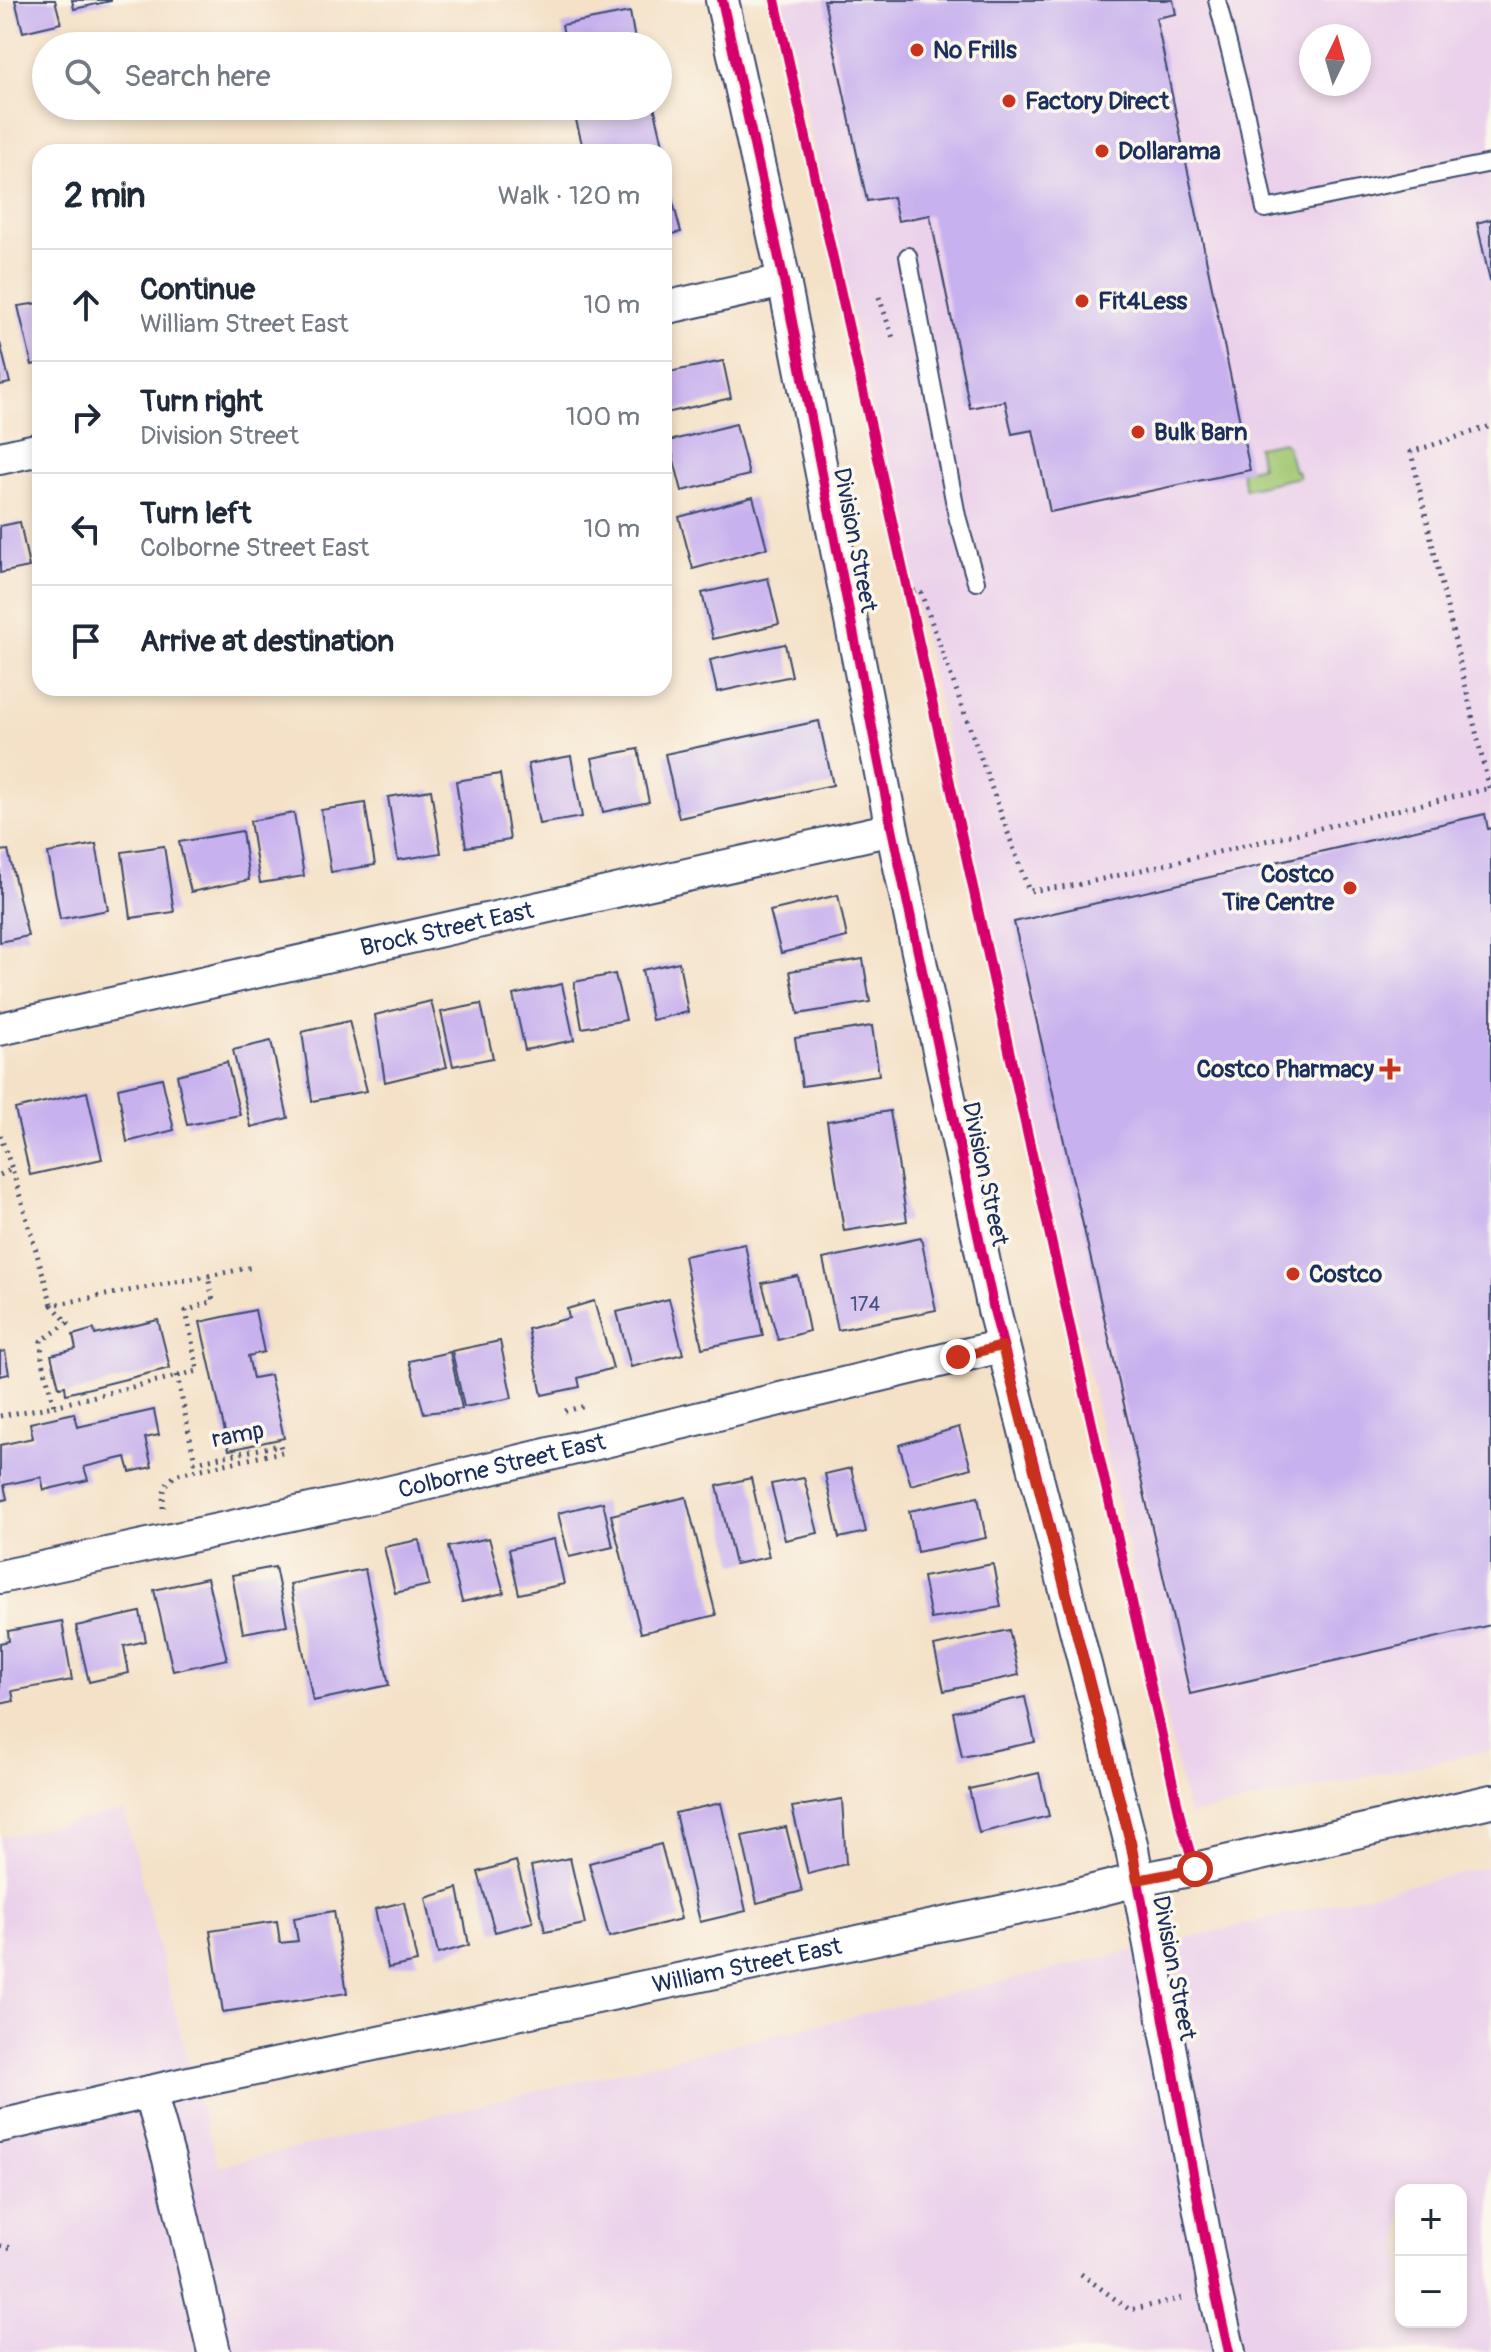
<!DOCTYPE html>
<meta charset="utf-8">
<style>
body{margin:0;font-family:Pangolin,sans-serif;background:#f2f2f3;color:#1f2937}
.controls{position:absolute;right:24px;bottom:24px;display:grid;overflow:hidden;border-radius:16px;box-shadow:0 4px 12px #0003}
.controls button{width:72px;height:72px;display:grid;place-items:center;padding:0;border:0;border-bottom:2px solid #e0e1e3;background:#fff;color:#1f2937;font:40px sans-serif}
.compass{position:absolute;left:1299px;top:24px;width:72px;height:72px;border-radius:50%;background:#fff;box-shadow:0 4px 12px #0003;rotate:5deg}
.stop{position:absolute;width:24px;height:24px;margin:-18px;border:6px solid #c8321e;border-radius:50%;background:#fff}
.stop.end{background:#c8321e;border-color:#fff;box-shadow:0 2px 8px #0008}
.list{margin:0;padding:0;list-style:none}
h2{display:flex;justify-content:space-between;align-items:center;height:104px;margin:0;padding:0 32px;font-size:34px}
h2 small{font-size:26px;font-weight:400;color:#747a83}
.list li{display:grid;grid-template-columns:52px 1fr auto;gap:24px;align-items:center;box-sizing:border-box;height:112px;padding:0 32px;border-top:2px solid #e0e1e3}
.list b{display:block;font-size:30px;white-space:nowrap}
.list p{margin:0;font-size:26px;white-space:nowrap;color:#747a83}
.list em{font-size:26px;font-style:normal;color:#747a83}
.icon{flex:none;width:44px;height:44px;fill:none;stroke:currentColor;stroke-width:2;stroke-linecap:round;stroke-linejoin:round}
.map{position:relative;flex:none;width:1491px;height:2352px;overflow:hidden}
.search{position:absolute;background:#fff;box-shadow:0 4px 12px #0003;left:32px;top:32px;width:640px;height:88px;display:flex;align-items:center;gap:20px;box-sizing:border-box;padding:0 28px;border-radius:44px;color:#747a83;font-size:30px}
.panel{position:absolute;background:#fff;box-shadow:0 4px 12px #0003;left:32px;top:144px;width:640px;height:552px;border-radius:24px}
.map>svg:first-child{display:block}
</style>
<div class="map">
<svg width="1491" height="2352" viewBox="0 0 1491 2352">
<rect width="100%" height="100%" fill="#fbf7ec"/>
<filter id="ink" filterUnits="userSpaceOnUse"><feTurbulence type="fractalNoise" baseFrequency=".0125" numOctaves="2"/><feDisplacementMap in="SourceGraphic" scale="16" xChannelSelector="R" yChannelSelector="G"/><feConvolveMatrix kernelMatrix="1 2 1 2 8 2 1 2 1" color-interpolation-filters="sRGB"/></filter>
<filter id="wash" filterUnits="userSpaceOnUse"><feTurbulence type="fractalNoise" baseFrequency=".006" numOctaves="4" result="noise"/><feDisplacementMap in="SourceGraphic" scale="32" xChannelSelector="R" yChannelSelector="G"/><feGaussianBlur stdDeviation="1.8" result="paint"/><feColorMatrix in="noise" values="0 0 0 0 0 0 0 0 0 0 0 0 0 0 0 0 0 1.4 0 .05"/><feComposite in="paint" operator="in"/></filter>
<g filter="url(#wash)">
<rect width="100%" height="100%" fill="#f4e1c7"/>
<g fill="#ebd1eb" fill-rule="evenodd">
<path d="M 781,0 L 1491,0 L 1491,1750 L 1188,1815 ZM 1311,36 L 1359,36 L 1359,84 L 1311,84 Z"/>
<path d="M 124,1811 L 193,2082 L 219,2166 L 1491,1866 L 1491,2352 L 0,2352 L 0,1837 ZM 1401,2190 L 1461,2190 L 1461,2322 L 1401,2322 Z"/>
</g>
<path fill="#a2c873" stroke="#5e7c68" stroke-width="2" d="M 1284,442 L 1287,446 L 1294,471 L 1297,471 L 1299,477 L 1245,489 L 1241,471 L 1261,466 L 1257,447 Z"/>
<g id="blocks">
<g fill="#c7b1ee">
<path d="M 15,0 L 55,0 L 61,23 L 23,32 Z"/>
<path d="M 72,0 L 111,0 L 111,1 L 74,9 Z"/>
<path d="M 824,0 L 1173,0 L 1176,14 L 1156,18 L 1250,470 L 1050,512 L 1033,430 L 1012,434 L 1005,401 L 970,408 L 930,215 L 898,221 L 893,197 L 867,201 Z"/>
<path d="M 630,12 L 636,46 L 566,46 L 562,25 Z"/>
<path d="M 582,106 L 654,106 L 664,149 L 652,152 L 584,152 L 573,108 Z"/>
<path d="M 664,169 L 681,232 L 664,236 Z"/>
<path d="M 1491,219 L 1491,281 L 1490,281 L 1477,223 Z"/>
<path d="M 40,303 L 40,363 L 32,365 L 18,306 Z"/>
<path d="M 0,343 L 10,383 L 0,385 Z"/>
<path d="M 723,361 L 731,398 L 666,413 L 664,373 Z"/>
<path d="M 736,424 L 749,475 L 682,491 L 669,441 Z"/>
<path d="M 753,497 L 767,548 L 693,569 L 679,517 Z"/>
<path d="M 20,522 L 29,567 L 0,573 L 0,526 Z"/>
<path d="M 768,578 L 779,624 L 713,639 L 702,593 Z"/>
<path d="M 785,644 L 792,676 L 717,692 L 710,660 Z"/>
<path d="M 819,721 L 833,785 L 679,818 L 665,754 Z"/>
<path d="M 638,749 L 649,802 L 603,812 L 592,758 Z"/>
<path d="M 571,756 L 582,817 L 539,824 L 528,764 Z"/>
<path d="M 500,774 L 510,840 L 466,847 L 456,781 Z"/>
<path d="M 431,790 L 441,853 L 398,860 L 388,797 Z"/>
<path d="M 365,803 L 375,865 L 331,872 L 321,810 Z"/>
<path d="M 294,813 L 304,876 L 260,883 L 250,821 Z"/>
<path d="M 1485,814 L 1488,829 L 1491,828 L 1491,1625 L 1190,1694 L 1014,922 Z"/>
<path d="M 242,831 L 249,880 L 191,892 L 179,842 Z"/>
<path d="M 96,844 L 108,910 L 60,919 L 48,853 Z"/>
<path d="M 164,846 L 174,912 L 131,918 L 122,852 Z"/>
<path d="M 8,850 L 28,936 L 0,942 L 0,851 Z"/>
<path d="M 838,895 L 847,937 L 781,953 L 770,911 Z"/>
<path d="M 863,959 L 870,1002 L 798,1014 L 790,971 Z"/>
<path d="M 679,962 L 688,1012 L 652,1020 L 642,970 Z"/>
<path d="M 615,974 L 626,1020 L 582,1028 L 574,982 Z"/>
<path d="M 562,984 L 574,1040 L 525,1050 L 513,995 Z"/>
<path d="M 431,1001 L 447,1067 L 385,1082 L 375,1015 Z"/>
<path d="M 481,1004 L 493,1058 L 453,1066 L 441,1012 Z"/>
<path d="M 349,1021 L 367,1091 L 312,1101 L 302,1032 Z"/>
<path d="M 872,1026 L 879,1075 L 802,1086 L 795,1038 Z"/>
<path d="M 271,1041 L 288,1118 L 251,1127 L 233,1050 Z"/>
<path d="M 227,1062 L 240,1115 L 187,1125 L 177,1075 Z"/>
<path d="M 162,1078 L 174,1130 L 127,1142 L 118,1088 Z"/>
<path d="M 87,1092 L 102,1159 L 30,1175 L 15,1109 Z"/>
<path d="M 890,1111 L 907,1221 L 844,1231 L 827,1121 Z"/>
<path d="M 921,1238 L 936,1310 L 838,1330 L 823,1259 Z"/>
<path d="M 745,1244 L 763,1336 L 702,1348 L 684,1256 Z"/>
<path d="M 798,1276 L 809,1331 L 778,1340 L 762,1283 Z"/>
<path d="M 669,1299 L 683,1354 L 631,1367 L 617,1312 Z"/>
<path d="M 594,1301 L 613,1368 L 578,1378 L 580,1387 L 542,1395 L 528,1329 L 569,1318 L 567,1309 Z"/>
<path d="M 255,1310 L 264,1352 L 248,1356 L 253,1378 L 270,1375 L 284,1438 L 229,1450 L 200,1322 Z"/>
<path d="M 158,1320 L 170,1368 L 66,1394 L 65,1386 L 59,1387 L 51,1355 L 76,1349 L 73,1335 L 94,1329 L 95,1335 Z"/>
<path d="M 500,1341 L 512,1398 L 464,1407 L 452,1351 Z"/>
<path d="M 5,1351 L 9,1374 L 0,1376 L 0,1352 Z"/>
<path d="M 450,1352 L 462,1409 L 424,1413 L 409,1361 Z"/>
<path d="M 154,1410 L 159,1435 L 145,1438 L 152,1467 L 130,1472 L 126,1457 L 84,1467 L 88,1480 L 44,1490 L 41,1477 L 4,1485 L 7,1499 L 0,1501 L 0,1445 L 33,1438 L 30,1423 L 74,1413 L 77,1427 Z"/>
<path d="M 959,1427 L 971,1468 L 911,1485 L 899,1445 Z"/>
<path d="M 851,1468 L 866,1532 L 839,1538 L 825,1474 Z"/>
<path d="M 751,1478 L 769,1557 L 735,1564 L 717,1486 Z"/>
<path d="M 804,1478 L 818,1533 L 785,1540 L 771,1484 Z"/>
<path d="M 686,1497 L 716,1615 L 641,1633 L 611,1515 Z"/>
<path d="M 978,1497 L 986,1538 L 917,1552 L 909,1511 Z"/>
<path d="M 603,1502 L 613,1547 L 569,1557 L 558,1513 Z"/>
<path d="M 489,1538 L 504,1593 L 462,1602 L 448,1547 Z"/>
<path d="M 554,1539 L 564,1584 L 519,1594 L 509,1549 Z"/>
<path d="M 419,1540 L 429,1585 L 395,1593 L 384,1547 Z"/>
<path d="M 993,1564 L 1001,1607 L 931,1619 L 923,1577 Z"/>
<path d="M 275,1567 L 287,1625 L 243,1633 L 232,1575 Z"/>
<path d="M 365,1569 L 389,1685 L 313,1701 L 290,1584 Z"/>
<path d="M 207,1578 L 227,1659 L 173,1671 L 154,1590 Z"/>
<path d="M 140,1612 L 146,1641 L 124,1646 L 129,1673 L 89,1682 L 76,1626 Z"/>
<path d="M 62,1621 L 72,1680 L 12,1691 L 14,1701 L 0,1704 L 0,1643 L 9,1641 L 8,1631 Z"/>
<path d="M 1009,1630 L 1019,1675 L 944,1691 L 934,1646 Z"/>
<path d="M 1025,1697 L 1035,1742 L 962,1757 L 953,1712 Z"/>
<path d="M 1039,1773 L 1049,1816 L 979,1833 L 969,1789 Z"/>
<path d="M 842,1799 L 846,1864 L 808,1874 L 792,1807 Z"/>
<path d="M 721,1803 L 746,1911 L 700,1922 L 675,1813 Z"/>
<path d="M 786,1827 L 802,1891 L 757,1903 L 742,1836 Z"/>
<path d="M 661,1844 L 681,1919 L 609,1937 L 589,1863 Z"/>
<path d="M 570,1858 L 585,1924 L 545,1932 L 531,1866 Z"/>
<path d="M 516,1861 L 533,1922 L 495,1932 L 478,1872 Z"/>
<path d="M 458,1888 L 469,1945 L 438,1954 L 426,1898 Z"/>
<path d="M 404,1902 L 417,1962 L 388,1968 L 375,1909 Z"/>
<path d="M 334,1911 L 347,1993 L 223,2012 L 210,1931 L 277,1921 L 280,1943 L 298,1941 L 294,1918 Z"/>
</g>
</g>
</g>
<g filter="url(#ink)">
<use href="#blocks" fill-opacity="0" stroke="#3c4a6e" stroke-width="2"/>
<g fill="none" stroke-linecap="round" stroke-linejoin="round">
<g stroke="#3c4a6e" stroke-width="20">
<g id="lane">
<path d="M 1217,0 L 1246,115 L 1265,209 L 1491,163"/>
<path d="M 908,256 L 957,516 L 976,582"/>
</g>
</g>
<g stroke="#3c4a6e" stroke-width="36">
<g id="street">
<path d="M 722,0 L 784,281 L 892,829 L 994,1310 L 1131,1844 L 1215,2291 L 1229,2352"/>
<path d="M 664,308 L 784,281"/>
<path d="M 0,458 L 40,449"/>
<path id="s1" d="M 0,1029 L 892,829"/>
<path id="s2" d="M 0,1577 L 366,1498 L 1002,1346"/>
<path d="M 150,2092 L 169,2159 L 214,2352"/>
<path id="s3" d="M 0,2126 L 193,2082 L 1062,1899 L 1137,1880 L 1195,1869 L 1491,1801"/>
</g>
</g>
<g stroke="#3c4a6e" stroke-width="5" stroke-dasharray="2 6" stroke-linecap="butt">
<path d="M 879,297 L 893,338"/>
<path d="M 906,592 L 920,590 L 1029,891 L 1077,885 L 1491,788"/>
<path d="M 1489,788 L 1411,452 L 1491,426"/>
<path d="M 0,1135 L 12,1169"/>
<path d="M 0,1175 L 12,1169 L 52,1305"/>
<path d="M 177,1375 L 195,1462 L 280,1445 L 282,1452"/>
<path d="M 54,1406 L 198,1371 L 186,1311 L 213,1301 L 208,1276 L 253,1267"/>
<path d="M 565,1411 L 586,1406"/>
<path d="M 0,1416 L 54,1406 L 42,1358 L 41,1341 L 68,1323 L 52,1305 L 208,1276"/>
<path d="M 163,1508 C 163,1491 163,1484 178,1474 L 282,1452"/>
<path d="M 0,2246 L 14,2248"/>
<path d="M 1081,2274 L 1130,2310 L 1183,2298"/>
</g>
<use href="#lane" stroke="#fff" stroke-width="16"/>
<use href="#street" stroke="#fff" stroke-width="32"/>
<g stroke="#fbf7ec" stroke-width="15">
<g id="cycleway">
<path d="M 722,0 L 784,281 L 892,829 L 994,1310 L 1131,1844 L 1215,2291 L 1229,2352"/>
<path d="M 775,0 C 914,609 1044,1220 1183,1829 L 1195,1869"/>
</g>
</g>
<use href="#cycleway" stroke="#d6006c" stroke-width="10"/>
</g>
</g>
<g fill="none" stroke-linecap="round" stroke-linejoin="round" filter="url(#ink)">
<path stroke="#c8321e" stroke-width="10" d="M 958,1357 L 1002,1346 L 1131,1844 L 1137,1880 L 1195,1869"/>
</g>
<g fill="#c8321e" stroke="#fbf7ec" stroke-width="3">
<circle cx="917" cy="50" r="8"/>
<circle cx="1009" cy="101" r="8"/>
<circle cx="1102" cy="151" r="8"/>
<circle cx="1082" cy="301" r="8"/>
<circle cx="1138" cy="432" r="8"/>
<circle cx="1350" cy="888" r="8"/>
<path d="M1386 1057h8v8h8v8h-8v8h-8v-8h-8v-8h8z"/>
<circle cx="1293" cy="1274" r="8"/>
</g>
<g text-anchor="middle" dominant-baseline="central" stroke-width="7" stroke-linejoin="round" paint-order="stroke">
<g font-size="20" fill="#465082">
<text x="865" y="1304">174</text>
</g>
<g font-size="24" font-weight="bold" fill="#1b2f5e" stroke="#fbf7ec" text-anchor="start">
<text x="933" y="50">No Frills</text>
<text x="1025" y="101">Factory Direct</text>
<text x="1118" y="151">Dollarama</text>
<text x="1098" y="301">Fit4Less</text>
<text x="1154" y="432">Bulk Barn</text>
<text x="1334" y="874" text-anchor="end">Costco<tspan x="1334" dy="28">Tire Centre</tspan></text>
<text x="1374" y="1069" text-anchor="end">Costco Pharmacy</text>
<text x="1309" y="1274">Costco</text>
</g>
<g font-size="24" fill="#1b2f5e" stroke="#fbf7ec">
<text transform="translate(855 540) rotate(79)">Division Street</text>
<text stroke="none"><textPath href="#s1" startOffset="458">Brock Street East</textPath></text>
<text transform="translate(985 1174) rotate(78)">Division Street</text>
<text transform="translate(238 1435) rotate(-11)">ramp</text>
<text stroke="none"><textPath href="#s2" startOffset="514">Colborne Street East</textPath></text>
<text stroke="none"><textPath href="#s3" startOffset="764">William Street East</textPath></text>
<text transform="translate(1174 1968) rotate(79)">Division Street</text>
</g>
</g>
</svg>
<div class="controls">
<button>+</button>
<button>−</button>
</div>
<svg class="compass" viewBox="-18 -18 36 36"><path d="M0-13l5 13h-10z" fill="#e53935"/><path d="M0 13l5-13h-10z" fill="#747a83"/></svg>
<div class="stop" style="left:1195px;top:1869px"></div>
<div class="stop end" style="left:958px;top:1357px"></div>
<div class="search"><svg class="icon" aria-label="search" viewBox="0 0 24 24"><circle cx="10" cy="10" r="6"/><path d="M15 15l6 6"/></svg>Search here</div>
<section class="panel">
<h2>2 min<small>Walk · 120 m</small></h2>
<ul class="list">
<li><svg class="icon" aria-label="ahead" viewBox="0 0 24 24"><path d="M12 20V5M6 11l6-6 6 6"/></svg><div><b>Continue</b><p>William Street East</p></div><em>10 m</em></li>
<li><svg class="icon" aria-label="right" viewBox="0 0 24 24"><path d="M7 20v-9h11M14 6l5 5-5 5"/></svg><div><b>Turn right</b><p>Division Street</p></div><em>100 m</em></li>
<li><svg class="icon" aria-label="left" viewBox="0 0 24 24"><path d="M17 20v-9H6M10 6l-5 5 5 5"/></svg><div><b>Turn left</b><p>Colborne Street East</p></div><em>10 m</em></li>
<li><svg class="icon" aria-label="arrive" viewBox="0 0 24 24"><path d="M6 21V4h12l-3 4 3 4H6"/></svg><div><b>Arrive at destination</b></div></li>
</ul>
</section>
</div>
